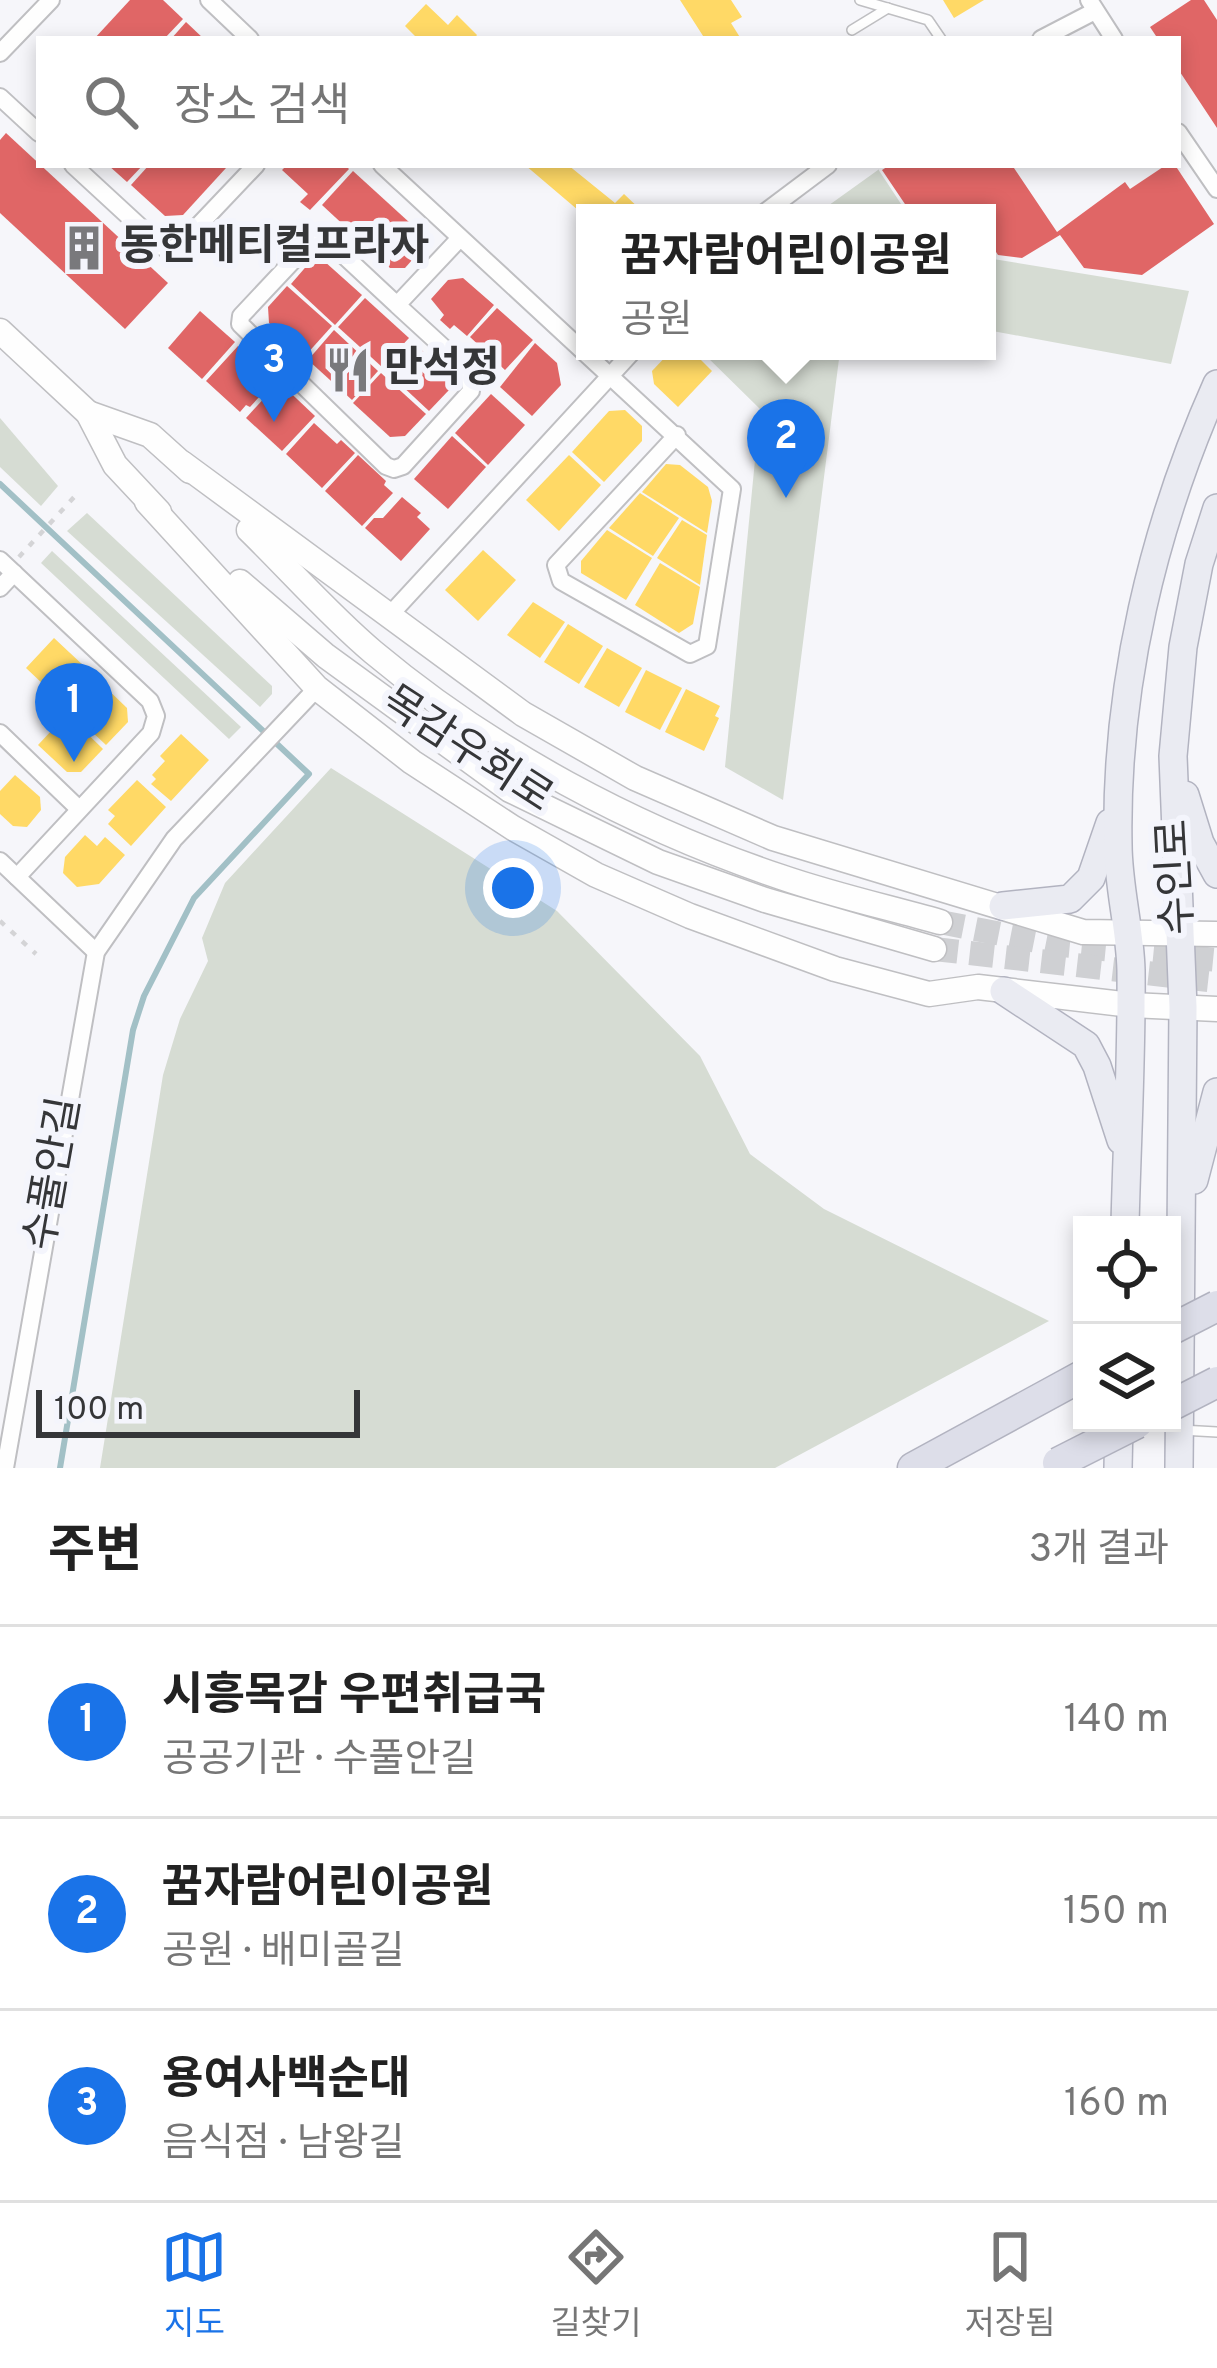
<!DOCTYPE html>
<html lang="ko">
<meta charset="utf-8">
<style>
body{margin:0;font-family:Overpass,"Noto Sans KR",sans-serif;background:#f6f6f6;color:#222}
.controls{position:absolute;right:36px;bottom:36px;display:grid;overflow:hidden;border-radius:0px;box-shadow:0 6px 18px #0003}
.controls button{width:108px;height:108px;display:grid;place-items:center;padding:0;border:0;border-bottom:3px solid #e0e0e0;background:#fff;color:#222;font:60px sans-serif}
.scale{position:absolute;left:36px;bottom:30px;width:324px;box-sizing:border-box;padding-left:12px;border:6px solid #353638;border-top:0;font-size:33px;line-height:42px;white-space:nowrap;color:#353638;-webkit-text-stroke:9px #f4f5fc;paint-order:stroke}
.you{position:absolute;left:513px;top:888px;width:42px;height:42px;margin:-30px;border:9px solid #fff;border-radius:50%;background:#1a73e8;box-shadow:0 0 0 18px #1a73e833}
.badge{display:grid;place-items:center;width:78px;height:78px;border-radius:50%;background:#1a73e8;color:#fff;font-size:39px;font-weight:700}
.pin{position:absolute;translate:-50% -99px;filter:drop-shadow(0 3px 6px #0008)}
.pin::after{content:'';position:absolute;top:63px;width:42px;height:36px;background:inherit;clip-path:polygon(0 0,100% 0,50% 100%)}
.popup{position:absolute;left:576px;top:204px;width:420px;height:156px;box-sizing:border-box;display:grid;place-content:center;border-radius:0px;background:#fff;filter:drop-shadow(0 3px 9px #0005);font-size:39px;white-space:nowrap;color:#767676}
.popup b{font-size:45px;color:#222}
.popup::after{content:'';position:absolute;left:50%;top:100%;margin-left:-24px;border:24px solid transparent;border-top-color:#fff}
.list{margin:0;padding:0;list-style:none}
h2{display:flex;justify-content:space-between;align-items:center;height:156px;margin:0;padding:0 48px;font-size:51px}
h2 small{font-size:39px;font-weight:400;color:#767676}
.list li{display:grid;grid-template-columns:78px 1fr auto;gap:36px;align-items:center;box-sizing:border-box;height:192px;padding:0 48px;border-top:3px solid #e0e0e0}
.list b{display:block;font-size:45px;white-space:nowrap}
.list p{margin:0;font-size:39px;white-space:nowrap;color:#767676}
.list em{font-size:39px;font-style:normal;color:#767676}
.icon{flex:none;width:66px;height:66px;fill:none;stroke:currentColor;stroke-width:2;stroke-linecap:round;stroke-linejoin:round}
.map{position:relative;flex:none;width:1217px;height:1468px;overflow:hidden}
.search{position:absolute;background:#fff;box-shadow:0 6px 18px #0003;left:36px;right:36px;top:36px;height:132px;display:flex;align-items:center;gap:30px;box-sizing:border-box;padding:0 42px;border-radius:0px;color:#767676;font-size:45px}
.sheet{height:732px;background:#fff}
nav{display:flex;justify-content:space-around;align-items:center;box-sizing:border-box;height:168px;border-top:3px solid #e0e0e0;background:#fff;font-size:33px;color:#767676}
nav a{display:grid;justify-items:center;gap:6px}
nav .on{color:#1a73e8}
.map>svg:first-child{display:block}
</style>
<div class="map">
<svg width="1217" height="1468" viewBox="0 0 1217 1468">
<rect width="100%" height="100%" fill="#f6f6fa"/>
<g fill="#d6dcd3">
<path d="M 878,169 L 907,213 L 818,213 L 878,170 Z"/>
<path d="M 987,258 L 1189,291 L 1171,364 L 987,330 Z"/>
<path d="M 701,351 L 840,351 L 783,800 L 725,767 L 760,409 Z"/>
<path d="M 0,418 L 58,486 L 41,506 L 0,467 Z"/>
<path d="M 87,513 L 272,686 L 272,694 L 260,707 L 67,531 Z"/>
<path d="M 52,551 L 241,727 L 229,739 L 41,563 Z"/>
<path d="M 331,768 L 557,911 L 700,1056 L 750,1154 L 824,1209 L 1049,1321 L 775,1468 L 100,1468 L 163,1075 L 180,1019 L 208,961 L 202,938 L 225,883 Z"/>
</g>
<g fill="#ffd966">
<path d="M 680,0 L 731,0 L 742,17 L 731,23 L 741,39 L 705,39 Z"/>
<path d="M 943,0 L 984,0 L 954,18 Z"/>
<path d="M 426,4 L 448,25 L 457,15 L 477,35 L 474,39 L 418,39 L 405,26 Z"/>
<path d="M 525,165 L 568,165 L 615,203 L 624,194 L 644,213 L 585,213 L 585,216 Z"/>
<path d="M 671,351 L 692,351 L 712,371 L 678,407 L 654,384 L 652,371 Z"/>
<path d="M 625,410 L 642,426 L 642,441 L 604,482 L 572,452 L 609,411 Z"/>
<path d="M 569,455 L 601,485 L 559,531 L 526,500 Z"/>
<path d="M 666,464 L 680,465 L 708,487 L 712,501 L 707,533 L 642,492 Z"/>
<path d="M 640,493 L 679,518 L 653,556 L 609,528 Z"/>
<path d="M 682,520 L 707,535 L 700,585 L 657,558 Z"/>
<path d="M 607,530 L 652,558 L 626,600 L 581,573 L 581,561 Z"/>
<path d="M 483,550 L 516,580 L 478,621 L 445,590 Z"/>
<path d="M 660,563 L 700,587 L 693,624 L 679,633 L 635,605 Z"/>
<path d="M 533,602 L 565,622 L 540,658 L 507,635 Z"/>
<path d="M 568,624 L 603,646 L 579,684 L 544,662 Z"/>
<path d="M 54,638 L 85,667 L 74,678 L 81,684 L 63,703 L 26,668 Z"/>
<path d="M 607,648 L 642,668 L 619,707 L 584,687 Z"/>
<path d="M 646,670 L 682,688 L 660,730 L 625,712 Z"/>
<path d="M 101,683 L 127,708 L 128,722 L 106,745 L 72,713 Z"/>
<path d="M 686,689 L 720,706 L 715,716 L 719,718 L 704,751 L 665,732 Z"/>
<path d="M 67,714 L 103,749 L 81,772 L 67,772 L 38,745 Z"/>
<path d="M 181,734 L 209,760 L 171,801 L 151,784 L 156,779 L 152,775 L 165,761 L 160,756 Z"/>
<path d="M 15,775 L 40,797 L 41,810 L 27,827 L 13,826 L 0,814 L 0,791 Z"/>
<path d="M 137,780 L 166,807 L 131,846 L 108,824 L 115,816 L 108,810 Z"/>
<path d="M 85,835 L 97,846 L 105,837 L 125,855 L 99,884 L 77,887 L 63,873 L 65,857 Z"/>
</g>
<g fill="#e06666">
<path d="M 130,0 L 163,0 L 183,19 L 164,39 L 94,39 Z"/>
<path d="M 1191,0 L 1204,0 L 1217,20 L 1217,128 L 1178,69 L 1178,39 L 1158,39 L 1150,27 Z"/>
<path d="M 186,22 L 204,39 L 171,39 Z"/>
<path d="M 6,133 L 168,283 L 125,329 L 0,213 L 0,140 Z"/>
<path d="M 108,165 L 143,165 L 127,182 Z"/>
<path d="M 149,165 L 223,165 L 226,168 L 183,215 L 165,216 L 131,185 Z"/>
<path d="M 287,165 L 345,165 L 349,169 L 310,210 L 300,202 L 308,194 L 282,170 Z"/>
<path d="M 890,165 L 1012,165 L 1057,232 L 1125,182 L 1130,189 L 1166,165 L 1175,165 L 1214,224 L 1142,275 L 1084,268 L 1060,235 L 1022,258 L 998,255 L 987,238 L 987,213 L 911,213 L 882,170 Z"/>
<path d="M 353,171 L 421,233 L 421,250 L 405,268 L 390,268 L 322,205 Z"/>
<path d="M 324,261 L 362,295 L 335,325 L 291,284 L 310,262 Z"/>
<path d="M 463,278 L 494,305 L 467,336 L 454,325 L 450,329 L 440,320 L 444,315 L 431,299 L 448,280 Z"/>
<path d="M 287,286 L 332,326 L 305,356 L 269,323 L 268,307 Z"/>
<path d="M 365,298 L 409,338 L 382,367 L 338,327 Z"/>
<path d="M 497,308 L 533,340 L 505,370 L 493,359 L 489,363 L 480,355 L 484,350 L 470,337 Z"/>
<path d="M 200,311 L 235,342 L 202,379 L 168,348 Z"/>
<path d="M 334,330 L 378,371 L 352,400 L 308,360 Z"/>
<path d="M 412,341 L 448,375 L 449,390 L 429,411 L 385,370 Z"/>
<path d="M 535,343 L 557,363 L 561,385 L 532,416 L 500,387 Z"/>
<path d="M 238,346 L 269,374 L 265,379 L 271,384 L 250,407 L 246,405 L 240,412 L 206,381 Z"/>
<path d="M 381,373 L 426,414 L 405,436 L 390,437 L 353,403 Z"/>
<path d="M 279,382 L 315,416 L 282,451 L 246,418 Z"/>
<path d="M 491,394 L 525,425 L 488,465 L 455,433 Z"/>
<path d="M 314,423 L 337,444 L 341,440 L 355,453 L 322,488 L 286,454 Z"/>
<path d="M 452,436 L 486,467 L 448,509 L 414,479 Z"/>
<path d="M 358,455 L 386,481 L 384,485 L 393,493 L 362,526 L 325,491 Z"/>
<path d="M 402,497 L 421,513 L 417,517 L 430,529 L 401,561 L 365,528 L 374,518 L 383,518 Z"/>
</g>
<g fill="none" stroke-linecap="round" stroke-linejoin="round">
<path stroke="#a2c0c6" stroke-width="6" d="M 0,484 L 309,774 L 194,898 L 144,996 L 133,1030 L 60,1468"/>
<g stroke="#cfd0d3" stroke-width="24" stroke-dasharray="24 12" stroke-linecap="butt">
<path d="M 940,922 L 1052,944 L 1217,960"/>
<path d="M 934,949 L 1217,981"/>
</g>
<g stroke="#bfbfc2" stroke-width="12">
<g id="service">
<path d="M 860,0 L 928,20 L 941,39"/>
<path d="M 852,30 L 888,8"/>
<path d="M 1181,1430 L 1217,1432"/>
</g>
</g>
<g stroke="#bfbfc2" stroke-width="20">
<g id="minor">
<path d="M 209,0 L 250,39"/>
<path d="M 1089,0 L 1114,39"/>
<path d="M 1041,39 L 1095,11"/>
<path d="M 0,53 L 51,0"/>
<path d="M 0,97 L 39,133"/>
<path d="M 1178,132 L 1217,189"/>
<path d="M 73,165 L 162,247 L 172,249 L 181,244 L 256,165"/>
<path d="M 382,165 L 732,489 L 707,646 L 690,654 L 561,581 L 556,565 L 677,435"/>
<path d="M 764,213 L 828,165"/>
<path d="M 397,305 L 323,236 L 317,235 L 241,316 L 240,324 L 386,466 L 394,469 L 403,466 L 471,391 L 469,371 L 397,305 L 460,238"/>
<path d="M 0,560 L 150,701 L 156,716 L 151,733 L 17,877"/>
<path d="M 0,588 L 14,573"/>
<path d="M 388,617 L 633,351"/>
<path d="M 0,733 L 79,809"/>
<path d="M 0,861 L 96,952"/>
<path d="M 5,1468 L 96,952 L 174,839 L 317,688"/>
</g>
</g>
<g stroke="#bfbfc2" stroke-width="27">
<g id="secondary">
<path d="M 0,331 L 88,413 L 115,465 L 159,512"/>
<path d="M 88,413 L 150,435 L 190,471"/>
<path d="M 182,463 L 523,714 L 635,778 L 773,838 L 1083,932 L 1217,934"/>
<path d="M 147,502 L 317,688 L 412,762 L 513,828 L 596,875 L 690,916 L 835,969 L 929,994 L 978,987 L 1131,1005 L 1217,1009"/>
<path d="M 249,530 C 290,570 329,615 373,652 C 491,751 635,828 781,877 C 833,895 887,907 940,922"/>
<path d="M 240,582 L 326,656 L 510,790 L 658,862 L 765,900 L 934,949"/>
</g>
</g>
<g stroke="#b2b3c0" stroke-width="30">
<g id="primary">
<path d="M 1185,795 L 1200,843 L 1217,874"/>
<path d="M 1003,906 L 1070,899 L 1091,878 L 1110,823"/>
<path d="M 1004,991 L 1086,1045 L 1097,1066 L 1121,1140"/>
<path d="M 1194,1180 L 1217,1092"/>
<path d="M 1125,1225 C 1127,1140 1132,1055 1131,970 C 1130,928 1118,886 1118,844 C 1115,687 1153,527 1217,384"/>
<path d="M 1118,1468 L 1119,1423"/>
<path d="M 1179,1468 L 1183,1007 L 1173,756 L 1183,647 L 1199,564 L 1217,508"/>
</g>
</g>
<g stroke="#b2b3c0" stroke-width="33">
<path id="motorway" d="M 913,1468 L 1082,1376"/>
</g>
<g stroke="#d4d4d6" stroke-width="4.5" stroke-dasharray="6 9" stroke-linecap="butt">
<path d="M 19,557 L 76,495"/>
<path d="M 0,921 L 36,954"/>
</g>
<use href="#service" stroke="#fefefe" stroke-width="9"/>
<use href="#minor" stroke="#fefefe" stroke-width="16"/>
<use href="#secondary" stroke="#fefefe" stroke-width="24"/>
<use href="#primary" stroke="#eaebf2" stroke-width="27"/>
<use href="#motorway" stroke="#dddee9" stroke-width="30"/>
<g stroke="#b2b3c0" stroke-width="33" stroke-linecap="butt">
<g id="motorway-bridge">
<path d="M 1172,1329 L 1217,1306"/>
<path d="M 1172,1405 L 1217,1382"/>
<path d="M 1058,1463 L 1137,1423"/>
</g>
</g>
<use href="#motorway-bridge" stroke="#dddee9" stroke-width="30"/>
</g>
<defs>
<g id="building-bare" transform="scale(3.6)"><path d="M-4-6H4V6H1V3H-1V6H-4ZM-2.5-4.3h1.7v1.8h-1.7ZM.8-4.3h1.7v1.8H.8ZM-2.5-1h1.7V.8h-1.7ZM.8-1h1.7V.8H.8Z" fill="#79797c" stroke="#f4f5fc" stroke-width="2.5" paint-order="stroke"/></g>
<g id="restaurant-bare" transform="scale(3.6)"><path d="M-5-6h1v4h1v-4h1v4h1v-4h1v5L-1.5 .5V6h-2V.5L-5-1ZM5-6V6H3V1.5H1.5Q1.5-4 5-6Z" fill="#79797c" stroke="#f4f5fc" stroke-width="2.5" paint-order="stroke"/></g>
</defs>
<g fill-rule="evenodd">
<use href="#building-bare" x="84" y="248"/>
<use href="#restaurant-bare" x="348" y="370"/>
</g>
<g text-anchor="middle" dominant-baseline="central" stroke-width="12" stroke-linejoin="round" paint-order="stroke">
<g font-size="42" font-weight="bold" fill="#353638" stroke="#f4f5fc" text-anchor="start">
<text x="120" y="248">동한메티컬프라자</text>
<text x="384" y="370">만석정</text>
</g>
<g font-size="42" fill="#353638" stroke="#f4f5fc">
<text transform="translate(466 751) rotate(33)">목감우회로</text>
<text transform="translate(1178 877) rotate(-93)">수인로</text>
<text transform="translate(55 1174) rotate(-80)">수풀안길</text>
</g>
</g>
</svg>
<div class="controls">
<button><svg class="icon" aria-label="locate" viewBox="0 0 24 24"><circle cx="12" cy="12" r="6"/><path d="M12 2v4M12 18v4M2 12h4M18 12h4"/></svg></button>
<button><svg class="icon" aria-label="layers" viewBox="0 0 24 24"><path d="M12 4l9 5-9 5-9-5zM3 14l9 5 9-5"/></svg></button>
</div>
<div class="scale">100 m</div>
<div class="you"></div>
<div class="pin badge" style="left:74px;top:762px">1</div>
<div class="pin badge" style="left:786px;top:498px">2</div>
<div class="popup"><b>꿈자람어린이공원</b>공원</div>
<div class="pin badge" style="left:274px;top:422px">3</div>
<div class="search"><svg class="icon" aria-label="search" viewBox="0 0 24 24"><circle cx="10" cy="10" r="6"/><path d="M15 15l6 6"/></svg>장소 검색</div>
</div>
<section class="sheet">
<h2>주변<small>3개 결과</small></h2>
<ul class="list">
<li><span class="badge">1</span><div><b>시흥목감 우편취급국</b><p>공공기관 · 수풀안길</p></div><em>140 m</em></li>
<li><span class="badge">2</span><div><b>꿈자람어린이공원</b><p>공원 · 배미골길</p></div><em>150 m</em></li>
<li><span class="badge">3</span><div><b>용여사백순대</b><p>음식점 · 남왕길</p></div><em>160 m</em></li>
</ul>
</section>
<nav>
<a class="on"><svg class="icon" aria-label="map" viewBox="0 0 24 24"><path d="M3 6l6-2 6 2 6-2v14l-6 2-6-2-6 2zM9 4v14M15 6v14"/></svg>지도</a>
<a><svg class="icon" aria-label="directions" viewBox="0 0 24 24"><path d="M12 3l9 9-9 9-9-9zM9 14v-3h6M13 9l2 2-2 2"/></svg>길찾기</a>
<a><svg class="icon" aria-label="saved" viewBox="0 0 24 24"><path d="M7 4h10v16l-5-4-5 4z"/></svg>저장됨</a>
</nav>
